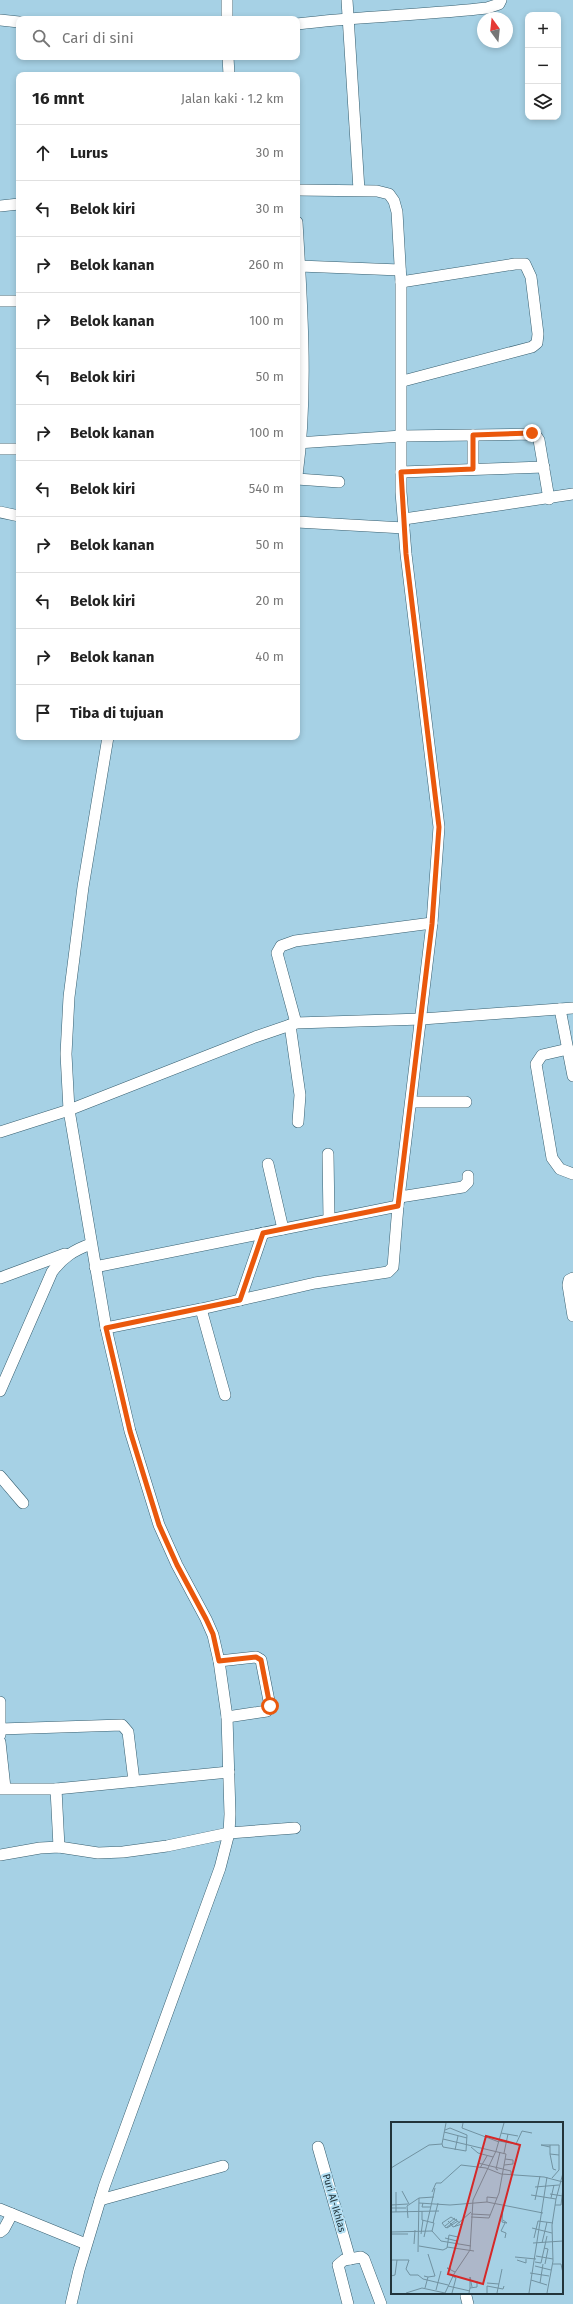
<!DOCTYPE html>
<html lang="id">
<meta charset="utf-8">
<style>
body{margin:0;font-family:"Fira Sans",sans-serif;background:#f2f2f2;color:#222}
.controls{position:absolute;right:12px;top:12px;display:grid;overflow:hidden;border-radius:8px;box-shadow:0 2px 6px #0003}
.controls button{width:36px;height:36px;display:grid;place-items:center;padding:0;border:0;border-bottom:1px solid #e0e0e0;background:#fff;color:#222;font:20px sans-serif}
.compass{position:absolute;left:477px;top:12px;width:36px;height:36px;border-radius:50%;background:#fff;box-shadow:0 2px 6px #0003;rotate:345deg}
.stop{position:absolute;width:12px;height:12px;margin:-9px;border:3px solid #ea580c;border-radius:50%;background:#fff}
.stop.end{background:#ea580c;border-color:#fff;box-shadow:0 1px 4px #0008}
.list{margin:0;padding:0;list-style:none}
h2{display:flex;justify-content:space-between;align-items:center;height:52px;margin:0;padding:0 16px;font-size:17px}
h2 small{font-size:13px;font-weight:400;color:#767676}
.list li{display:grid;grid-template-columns:26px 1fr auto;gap:12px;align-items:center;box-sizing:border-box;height:56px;padding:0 16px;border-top:1px solid #e0e0e0}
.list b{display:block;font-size:15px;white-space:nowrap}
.list em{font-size:13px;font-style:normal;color:#767676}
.icon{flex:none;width:22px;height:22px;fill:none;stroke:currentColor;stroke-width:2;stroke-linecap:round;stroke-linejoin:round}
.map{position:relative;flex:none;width:573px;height:2304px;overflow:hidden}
.search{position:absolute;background:#fff;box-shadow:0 2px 6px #0003;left:16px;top:16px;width:284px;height:44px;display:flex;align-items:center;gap:10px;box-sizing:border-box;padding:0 14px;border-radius:8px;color:#767676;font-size:15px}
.panel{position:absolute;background:#fff;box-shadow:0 2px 6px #0003;left:16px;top:72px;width:284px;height:668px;border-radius:8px}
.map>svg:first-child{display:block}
</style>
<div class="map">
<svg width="573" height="2304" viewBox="0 0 573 2304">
<rect width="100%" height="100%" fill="#a6d1e5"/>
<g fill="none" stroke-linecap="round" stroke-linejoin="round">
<g stroke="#365e6f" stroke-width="12">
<g id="minor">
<path d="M 227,0 L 227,19"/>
<path d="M 347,0 L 359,190"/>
<path d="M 0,20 L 19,22"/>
<path d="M 297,24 C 360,16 424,15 487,8 L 499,4 L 501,0"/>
<path d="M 228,57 L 229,75"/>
<path d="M 0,206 L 19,204"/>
<path d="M 297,222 C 302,306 308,393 297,476"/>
<path d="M 299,266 L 400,270"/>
<path d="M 401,282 L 515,264 L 525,264 L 531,277 L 538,334 L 537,343 L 532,347 L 403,381"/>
<path d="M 0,301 L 19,301"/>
<path d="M 297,443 L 402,436 L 535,434 L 539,440 L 549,499"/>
<path d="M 0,449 L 19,449"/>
<path d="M 473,469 L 473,435"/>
<path d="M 401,472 L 544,467"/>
<path d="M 297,479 L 339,482"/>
<path d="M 0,512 L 19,516"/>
<path d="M 404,519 L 573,494"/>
<path d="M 297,522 L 404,528"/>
<path d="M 560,1009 L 573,1076"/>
<path d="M 296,1023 L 277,953 L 281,946 L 295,941 L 432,923"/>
<path d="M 290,1025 L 300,1095 L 298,1122"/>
<path d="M 568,1049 L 542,1055 L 536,1064 L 552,1158 L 560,1169 L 573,1174"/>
<path d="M 411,1102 L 466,1102"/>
<path d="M 0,1132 L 69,1110 L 255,1037 L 296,1023 L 422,1019 L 573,1008"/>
<path d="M 328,1154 L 329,1219"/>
<path d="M 268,1164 L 283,1229"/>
<path d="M 400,1197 L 463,1187 L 468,1182 L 468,1176"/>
<path d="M 95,1267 L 398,1206"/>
<path d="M 0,1278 L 65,1254"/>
<path d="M 573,1278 L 569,1280 L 568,1285 L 573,1316"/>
<path d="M 240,1300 L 263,1233"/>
<path d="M 201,1309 L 225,1395"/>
<path d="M 106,1328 L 201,1309 L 315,1283 L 388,1272 L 393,1267 L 398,1206 L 432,923 L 439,827 L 406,554 L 401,492 L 401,282 L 397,212 L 394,201 L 389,194 L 377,191 L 297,190"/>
<path d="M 0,1391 L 52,1272 C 63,1257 74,1250 91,1244"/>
<path d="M 0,1476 L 23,1503"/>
<path d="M 219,1661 L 256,1657 L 261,1660 L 270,1706 L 267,1711 L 227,1717"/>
<path d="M 0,1702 L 0,1735"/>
<path d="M 0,1729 L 122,1725 L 128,1732 L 134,1781"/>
<path d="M 0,1742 L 5,1788"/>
<path d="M 0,1789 L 56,1789 L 229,1772"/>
<path d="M 56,1789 L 59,1847"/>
<path d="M 0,1855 L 40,1848 L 59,1847 L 98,1853 L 123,1852 L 167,1846 L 229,1833 L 295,1828"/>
<path d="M 318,2147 L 350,2259"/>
<path d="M 100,2200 L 223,2166"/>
<path d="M 0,2209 L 86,2244"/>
<path d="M 0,2232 L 4,2229 L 12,2214"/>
<path d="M 466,2296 L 468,2304"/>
<path d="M 71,2304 L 79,2270 L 104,2187 L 220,1868 L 229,1833 L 230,1814 L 227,1717 L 219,1661 L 213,1635 L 206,1619 L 177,1565 L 159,1525 L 130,1431 L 106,1328 L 69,1110 L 66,1054 L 69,997 L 83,887 L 108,737"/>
<path d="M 348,2304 L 338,2265 L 344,2260 L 361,2257 L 364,2259 L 381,2304"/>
</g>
</g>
<use href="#minor" stroke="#fff" stroke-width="11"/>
</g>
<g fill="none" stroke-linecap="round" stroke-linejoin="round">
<path stroke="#ea580c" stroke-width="5" d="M 270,1706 L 261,1660 L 256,1657 L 219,1661 L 213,1634 L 206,1619 L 177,1565 L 159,1525 L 130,1431 L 106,1328 L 240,1300 L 263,1233 L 398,1206 L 432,924 L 439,827 L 406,554 L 401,472 L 473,469 L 473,435 L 532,433"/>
</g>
<g text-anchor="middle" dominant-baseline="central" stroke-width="4" stroke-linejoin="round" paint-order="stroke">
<g font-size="10" fill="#22343b" stroke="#b2def2">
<text transform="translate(334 2203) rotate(74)">Puri Al-Ikhlas</text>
</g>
</g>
<g transform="translate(391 2122)">
<rect width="172" height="172" fill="#a6d1e5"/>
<path fill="none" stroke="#7192a1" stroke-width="1" d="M 72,1 L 71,6 L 108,20M 54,8 L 59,6 L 76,13 L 75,29 L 52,25 L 51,22 L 55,1M 0,10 L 0,31M 53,10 L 76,16M 110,11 L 127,14M 52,17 L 115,32 L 108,71 L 98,96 L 80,95M 108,19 L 125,22 L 131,9 L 141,11M 80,25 L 87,31 L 102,35M 159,25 L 150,23 L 159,23M 64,28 L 67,14M 113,31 L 117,12M 159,32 L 159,23 L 168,23 L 168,33M 87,41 L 120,49 L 120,53M 113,43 L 122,42 L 122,38 L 114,37M 0,46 L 38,23 L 51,22M 89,46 L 96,34M 107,48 L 105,47 L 109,30M 110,52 L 153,55 L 172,60M 161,56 L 168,48 L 168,33 L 159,32 L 162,47 L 165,48M 144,65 L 168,63M 11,69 L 18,82M 5,70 L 5,90M 41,70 L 45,61 L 50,61 L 70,43 L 95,46 L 110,52M 159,72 L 172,74M 140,73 L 165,77M 160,76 L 163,63M 144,78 L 149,54M 96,80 L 96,75 L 106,76M 28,81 L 59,83 L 96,80 L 152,91M 32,81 L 31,85 L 40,85M 0,83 L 17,82M 164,83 L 170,83 L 172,66M 0,86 L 15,86M 31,89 L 31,98 L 43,101 L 41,109M 0,90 L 48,89M 80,92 L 99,93M 17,96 L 16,84 L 28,76M 112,98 L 116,101 L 111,100 L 112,84M 57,99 L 60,102 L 66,97M 42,101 L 47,81M 69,101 L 60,95 L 51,101 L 55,106 L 60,102 L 62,105 L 71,102M 114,101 L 110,109 L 115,111 L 114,116M 54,104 L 64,96M 64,104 L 80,90M 56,106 L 67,99M 141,106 L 161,111M 0,110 L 41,109 L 50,119 L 80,124M 0,112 L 17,112M 30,112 L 32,98M 33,115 L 44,66M 54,116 L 66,119M 143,116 L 147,99 L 162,101M 142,121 L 172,119M 151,121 L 156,100M 23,122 L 24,108M 28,124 L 52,128 L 56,126 L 58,113 L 67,115 L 66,122M 56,125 L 83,129M 153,126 L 157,127 L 154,142M 27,130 L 28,76 L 43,75M 145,134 L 162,137M 124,135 L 145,137M 0,138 L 18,138 L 15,147 L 19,153 L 27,153 L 32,157 L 57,163M 126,138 L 135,141 L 135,137M 144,140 L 150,141 L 156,114M 162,142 L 170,142 L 172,151M 144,144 L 160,148M 60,147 L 56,146 L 64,150M 139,151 L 158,154M 0,154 L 4,153 L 6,138M 33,154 L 37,155 L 34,166M 37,155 L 44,154 L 37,132M 140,158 L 156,163M 96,161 L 108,162M 149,161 L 152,142M 57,164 L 79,169M 79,166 L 79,155 L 81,165M 45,168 L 50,149M 15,171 L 31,166 L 54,171M 54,171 L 63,152 L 79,128 L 82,78 L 105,29 L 113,1M 61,171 L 65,156 L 61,154M 78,171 L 79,166 L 86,165 L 86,159M 96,171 L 96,164 L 112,167 L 113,164M 106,171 L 111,147M 138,171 L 156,55M 156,171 L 162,139 L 161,103 L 165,77 L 172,51"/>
<path fill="#d62828" fill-opacity="0.15" stroke="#d62828" stroke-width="2" d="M 95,14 L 129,23 L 92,162 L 57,152 Z"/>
<rect width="172" height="172" fill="none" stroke="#22343b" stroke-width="2"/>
</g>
</svg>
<div class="controls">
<button>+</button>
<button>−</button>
<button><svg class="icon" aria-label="layers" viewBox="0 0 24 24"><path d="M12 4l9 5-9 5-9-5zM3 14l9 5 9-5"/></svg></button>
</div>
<svg class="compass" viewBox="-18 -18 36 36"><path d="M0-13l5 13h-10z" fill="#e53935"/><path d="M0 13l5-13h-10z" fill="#767676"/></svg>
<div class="stop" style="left:270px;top:1706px"></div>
<div class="stop end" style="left:532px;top:433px"></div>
<div class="search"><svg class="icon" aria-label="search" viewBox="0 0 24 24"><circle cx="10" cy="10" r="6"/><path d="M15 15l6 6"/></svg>Cari di sini</div>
<section class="panel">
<h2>16 mnt<small>Jalan kaki · 1.2 km</small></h2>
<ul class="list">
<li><svg class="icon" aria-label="ahead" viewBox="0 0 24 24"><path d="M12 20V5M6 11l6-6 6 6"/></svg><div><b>Lurus</b></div><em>30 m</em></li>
<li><svg class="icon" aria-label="left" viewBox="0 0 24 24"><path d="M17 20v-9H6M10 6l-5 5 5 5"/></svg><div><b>Belok kiri</b></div><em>30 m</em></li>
<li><svg class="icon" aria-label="right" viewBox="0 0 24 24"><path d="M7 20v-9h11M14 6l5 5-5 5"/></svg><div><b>Belok kanan</b></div><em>260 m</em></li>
<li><svg class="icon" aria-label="right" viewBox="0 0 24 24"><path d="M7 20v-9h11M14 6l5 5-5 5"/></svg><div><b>Belok kanan</b></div><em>100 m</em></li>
<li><svg class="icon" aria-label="left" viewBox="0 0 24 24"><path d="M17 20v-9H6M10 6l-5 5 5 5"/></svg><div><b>Belok kiri</b></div><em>50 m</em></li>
<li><svg class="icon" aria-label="right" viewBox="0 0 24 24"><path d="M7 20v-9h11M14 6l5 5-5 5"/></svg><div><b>Belok kanan</b></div><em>100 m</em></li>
<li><svg class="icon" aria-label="left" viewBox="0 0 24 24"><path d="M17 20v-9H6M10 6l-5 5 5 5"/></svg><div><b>Belok kiri</b></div><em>540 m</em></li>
<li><svg class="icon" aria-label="right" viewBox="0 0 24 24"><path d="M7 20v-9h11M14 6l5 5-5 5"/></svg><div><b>Belok kanan</b></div><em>50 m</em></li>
<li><svg class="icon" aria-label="left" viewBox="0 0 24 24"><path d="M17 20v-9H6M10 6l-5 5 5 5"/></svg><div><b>Belok kiri</b></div><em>20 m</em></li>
<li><svg class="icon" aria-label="right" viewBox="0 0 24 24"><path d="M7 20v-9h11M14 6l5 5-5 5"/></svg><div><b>Belok kanan</b></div><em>40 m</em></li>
<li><svg class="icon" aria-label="arrive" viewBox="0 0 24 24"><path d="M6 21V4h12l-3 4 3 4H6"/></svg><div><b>Tiba di tujuan</b></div></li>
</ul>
</section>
</div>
